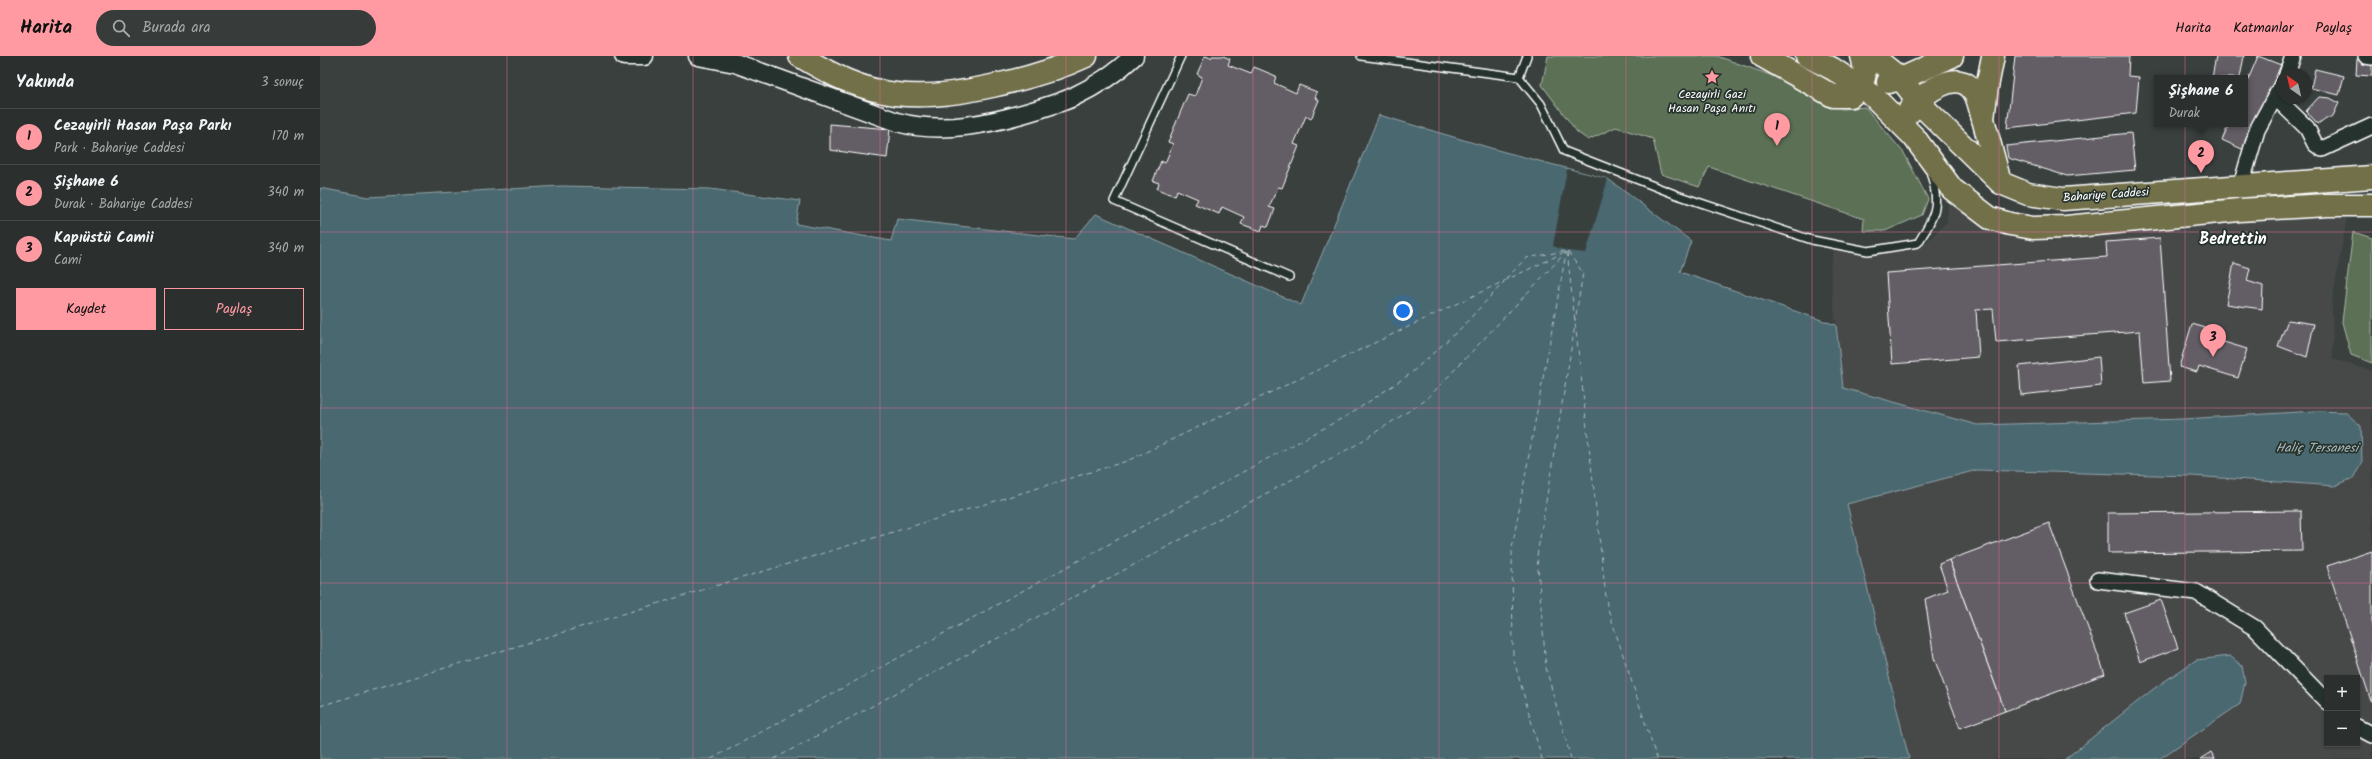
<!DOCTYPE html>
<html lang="tr">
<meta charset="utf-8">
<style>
body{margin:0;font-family:Kalam,sans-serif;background:#373c3a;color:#f1f3f6}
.controls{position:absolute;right:12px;bottom:12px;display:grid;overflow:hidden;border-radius:0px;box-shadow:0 1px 3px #0004}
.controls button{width:36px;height:36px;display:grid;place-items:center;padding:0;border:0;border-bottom:1px solid #474b4a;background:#2b302e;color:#f1f3f6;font:20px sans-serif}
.compass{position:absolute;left:1956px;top:12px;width:36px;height:36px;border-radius:50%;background:#2b302e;box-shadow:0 1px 3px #0004;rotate:326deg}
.you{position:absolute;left:1083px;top:255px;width:14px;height:14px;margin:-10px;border:3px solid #fff;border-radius:50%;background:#1a73e8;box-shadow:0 0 0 6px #1a73e833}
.badge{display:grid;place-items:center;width:26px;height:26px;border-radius:50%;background:#ff9aa2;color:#111;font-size:13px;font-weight:700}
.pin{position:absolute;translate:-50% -33px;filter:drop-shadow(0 1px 2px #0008)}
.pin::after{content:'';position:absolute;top:21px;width:14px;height:12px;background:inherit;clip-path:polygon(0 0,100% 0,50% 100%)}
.popup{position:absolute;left:1834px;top:19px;width:94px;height:52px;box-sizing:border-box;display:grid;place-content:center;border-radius:0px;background:#2b302e;filter:drop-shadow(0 1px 3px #0005);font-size:13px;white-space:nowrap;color:#a6a9aa}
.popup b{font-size:15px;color:#f1f3f6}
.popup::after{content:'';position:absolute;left:50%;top:100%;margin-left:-8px;border:8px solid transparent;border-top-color:#2b302e}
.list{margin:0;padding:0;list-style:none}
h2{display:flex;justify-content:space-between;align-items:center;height:52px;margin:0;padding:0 16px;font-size:17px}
h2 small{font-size:13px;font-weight:400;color:#a6a9aa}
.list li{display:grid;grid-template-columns:26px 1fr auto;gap:12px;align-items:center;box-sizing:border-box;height:56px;padding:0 16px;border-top:1px solid #474b4a}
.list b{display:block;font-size:15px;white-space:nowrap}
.list p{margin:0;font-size:13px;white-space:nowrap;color:#a6a9aa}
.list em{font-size:13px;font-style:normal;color:#a6a9aa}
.actions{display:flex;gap:8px;padding:12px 16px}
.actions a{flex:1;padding:9px 0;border:1px solid #ff9aa2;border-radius:0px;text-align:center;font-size:14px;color:#ff9aa2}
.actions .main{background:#ff9aa2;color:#111}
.icon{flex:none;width:22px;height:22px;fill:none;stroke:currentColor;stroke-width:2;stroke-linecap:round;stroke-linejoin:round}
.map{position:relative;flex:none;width:2052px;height:703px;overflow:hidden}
header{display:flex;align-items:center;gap:24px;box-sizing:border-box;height:56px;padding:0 20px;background:#ff9aa2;color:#111}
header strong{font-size:19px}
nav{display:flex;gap:22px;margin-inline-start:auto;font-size:14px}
.search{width:280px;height:36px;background:#373c3a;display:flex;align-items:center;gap:10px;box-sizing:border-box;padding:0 14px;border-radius:22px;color:#a6a9aa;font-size:15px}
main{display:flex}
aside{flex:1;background:#2b302e}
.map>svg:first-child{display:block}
</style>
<header>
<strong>Harita</strong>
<div class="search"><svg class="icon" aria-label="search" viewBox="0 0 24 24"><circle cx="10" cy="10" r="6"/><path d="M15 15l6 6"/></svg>Burada ara</div>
<nav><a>Harita</a><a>Katmanlar</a><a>Paylaş</a></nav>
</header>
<main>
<aside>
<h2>Yakında<small>3 sonuç</small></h2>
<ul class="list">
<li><span class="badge">1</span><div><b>Cezayirli Hasan Paşa Parkı</b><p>Park · Bahariye Caddesi</p></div><em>170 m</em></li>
<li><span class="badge">2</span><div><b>Şişhane 6</b><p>Durak · Bahariye Caddesi</p></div><em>340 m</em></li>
<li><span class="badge">3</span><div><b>Kapıüstü Camii</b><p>Cami</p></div><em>340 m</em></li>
</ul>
<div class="actions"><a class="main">Kaydet</a><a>Paylaş</a></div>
</aside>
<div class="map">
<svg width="2052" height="703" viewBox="0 0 2052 703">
<rect width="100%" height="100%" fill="#39403e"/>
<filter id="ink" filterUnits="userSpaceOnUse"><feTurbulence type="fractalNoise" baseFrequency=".025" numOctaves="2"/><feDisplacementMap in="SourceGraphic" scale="8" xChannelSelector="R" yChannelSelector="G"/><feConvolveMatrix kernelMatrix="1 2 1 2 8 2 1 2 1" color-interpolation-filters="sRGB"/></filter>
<g filter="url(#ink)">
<path fill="#46494a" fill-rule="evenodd" d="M 1628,148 L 1659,164 L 1716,175 L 2027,161 L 2012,245 L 2013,303 L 2052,315 L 2052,703 L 1589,703 L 1527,448 L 1657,414 L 1657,369 L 1522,332 L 1510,211 L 1514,193 L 1549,199 L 1600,192 L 1627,166 ZM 2007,622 L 2037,622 L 2037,688 L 2007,688 Z"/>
<g fill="#5b7054" stroke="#adb8aa">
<path d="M 1228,0 L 1397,0 L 1453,20 L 1522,53 L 1545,51 L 1584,97 L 1608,143 L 1602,159 L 1565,175 L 1543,175 L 1544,163 L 1389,111 L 1379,131 L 1341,118 L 1333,83 L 1296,71 L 1268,84 L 1257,76 L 1222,29 Z"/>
<path d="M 2033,176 L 2052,182 L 2052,307 L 2031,299 L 2022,266 Z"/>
</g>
<g fill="#4a6770" stroke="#92a4a9">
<path d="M 1059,59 L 1181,95 L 1288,123 L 1371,185 L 1360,216 L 1516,269 L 1523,332 L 1657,369 L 1864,363 L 1996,355 L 2025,356 L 2041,370 L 2042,407 L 2033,422 L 2015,430 L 1872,420 L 1657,414 L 1527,448 L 1589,703 L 0,703 L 0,132 L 48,141 L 241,130 L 390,133 L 480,145 L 476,168 L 571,185 L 577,163 L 754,183 L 776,158 L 981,249 Z"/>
<path d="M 1910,600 L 1922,610 L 1925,626 L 1920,648 L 1839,703 L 1745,703 L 1836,631 L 1876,604 Z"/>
</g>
<path fill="#39403e" d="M 1247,113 L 1288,123 L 1266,197 L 1247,195 L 1233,190 Z"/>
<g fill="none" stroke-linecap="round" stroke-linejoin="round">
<g stroke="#aebbbf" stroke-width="1" stroke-dasharray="5 4" stroke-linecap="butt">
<path d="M 1248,196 L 1263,217 L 1255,265"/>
<path d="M 1186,223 L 1206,202 L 1245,195"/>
<path d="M 0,650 L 807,405 L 1247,195 L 1287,550 L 1337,703"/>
<path d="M 391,703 L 1032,357 L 1090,318 L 1140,273 L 1184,226"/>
<path d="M 454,703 L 1034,390 L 1106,344 L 1246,196"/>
<path d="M 1222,703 L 1193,601 L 1192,492 L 1246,197"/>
<path d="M 1251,703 L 1226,612 L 1217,500 L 1255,269"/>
</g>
</g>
<g fill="#645d65" stroke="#fff">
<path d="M 885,0 L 891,2 L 892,0 L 903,0 L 910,3 L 908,9 L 931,18 L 934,11 L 956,20 L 954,27 L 976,37 L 979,29 L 997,36 L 995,42 L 999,44 L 991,63 L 986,60 L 974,88 L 979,90 L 962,132 L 958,131 L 949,151 L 955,153 L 948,171 L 943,169 L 941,175 L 921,168 L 924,161 L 902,151 L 899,158 L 875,148 L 878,143 L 857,134 L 855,140 L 837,133 L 839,127 L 833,125 L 841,105 L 845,107 L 853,88 L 848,86 L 868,38 L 875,40 L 882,21 L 877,18 Z"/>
<path d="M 1695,0 L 1809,0 L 1808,20 L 1819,21 L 1816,57 L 1687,72 Z"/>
<path d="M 1896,0 L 1924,0 L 1920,22 L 1892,22 Z"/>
<path d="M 1938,0 L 1961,9 L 1924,94 L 1902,84 L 1909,68 L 1925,68 L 1925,31 Z"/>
<path d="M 2037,3 L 2052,4 L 2052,20 L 2036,19 Z"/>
<path d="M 1995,13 L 2024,20 L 2019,39 L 1991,32 Z"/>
<path d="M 1999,41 L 2010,42 L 2019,47 L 2012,62 L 2006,62 L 1998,68 L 1986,55 Z"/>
<path d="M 510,68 L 570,73 L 567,102 L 510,94 Z"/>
<path d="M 1811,77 L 1815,114 L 1747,120 L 1688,102 L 1686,90 Z"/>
<path d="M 1840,182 L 1850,325 L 1824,327 L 1820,275 L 1676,286 L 1673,253 L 1656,254 L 1659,301 L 1572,308 L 1566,217 L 1787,201 L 1786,186 Z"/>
<path d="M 1914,207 L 1930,212 L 1927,225 L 1943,230 L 1942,253 L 1906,248 Z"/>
<path d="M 1968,264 L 1994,268 L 1987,301 L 1958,290 Z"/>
<path d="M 1872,268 L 1896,275 L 1894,283 L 1927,293 L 1918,322 L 1879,310 L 1877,316 L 1859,311 Z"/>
<path d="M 1779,301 L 1781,330 L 1701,339 L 1699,310 Z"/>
<path d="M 1981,455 L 1982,495 L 1788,497 L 1788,457 Z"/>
<path d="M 1729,467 L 1785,618 L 1685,655 L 1629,504 Z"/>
<path d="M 2052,495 L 2052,645 L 2051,645 L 2007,510 Z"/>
<path d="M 1629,504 L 1685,655 L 1640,672 L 1614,602 L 1605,543 L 1628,534 L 1619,508 Z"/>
<path d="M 1841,544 L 1858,592 L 1820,606 L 1804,557 Z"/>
<path d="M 1891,696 L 1895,703 L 1880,703 Z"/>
</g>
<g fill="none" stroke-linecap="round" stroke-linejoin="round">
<g stroke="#fff" stroke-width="10">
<g id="service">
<path d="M 861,0 L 794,145 L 969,221"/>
<path d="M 1041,0 L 1199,21 L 1221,48 L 1244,95 L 1357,139 L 1492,184 L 1548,195 L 1598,187 C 1614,161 1621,150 1611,119"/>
<path d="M 1199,21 L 1207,0"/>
</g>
</g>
<g stroke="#fff" stroke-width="18">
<g id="minor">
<path d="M 2046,0 L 2052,1"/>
<path d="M 1967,18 L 1973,0"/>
<path d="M 1955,41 L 1987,72 L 1995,88 L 2002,93 L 2052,70"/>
<path d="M 1921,129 L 1937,74 L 1962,28"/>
<path d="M 1778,524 L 1876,536 L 1935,572 L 2007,646"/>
<path d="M 2037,671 L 2052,679"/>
</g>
</g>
<g stroke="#fff" stroke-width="21">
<g id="tertiary">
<path d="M 304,0 L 324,0"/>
<path d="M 378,0 L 415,7 L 577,66 C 623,79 674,67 719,53 C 730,49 743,46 753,41 C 776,30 796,17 814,0"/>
</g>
</g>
<g stroke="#fff" stroke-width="25">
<g id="primary">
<path d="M 480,0 C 510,18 541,34 576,38 C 627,45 719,22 766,0"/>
<path d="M 1442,0 L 1513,40 L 1531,40 C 1546,26 1547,19 1542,0"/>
<path d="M 1487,0 L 1513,13 L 1553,40 L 1594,81 L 1632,133 L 1670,162 L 1690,168 L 1713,172 L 1746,171 L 1919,154 L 2008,149 L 2052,149"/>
<path d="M 1552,0 L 1581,23 L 1603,51 L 1681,127 L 1708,138 L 1743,143 L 2052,121"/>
<path d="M 1673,0 L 1667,31 L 1663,63 L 1680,126"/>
<path d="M 1568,26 L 1581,23 L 1632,0"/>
<path d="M 1590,56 L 1590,53 C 1603,38 1638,10 1654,36 C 1659,44 1660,54 1663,63"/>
</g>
</g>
<use href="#service" stroke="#26332d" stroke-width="7"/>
<use href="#minor" stroke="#26332d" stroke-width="15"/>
<use href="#tertiary" stroke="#26332d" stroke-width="18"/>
<use href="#primary" stroke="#726f4a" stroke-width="22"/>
</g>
</g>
<path fill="none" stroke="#d76994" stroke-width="1" stroke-opacity="0.55" d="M 187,0 L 187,703M 373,0 L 373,703M 560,0 L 560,703M 746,0 L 746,703M 933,0 L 933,703M 1119,0 L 1119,703M 1306,0 L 1306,703M 1492,0 L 1492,703M 1679,0 L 1679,703M 1865,0 L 1865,703M 0,176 L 2052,176M 0,352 L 2052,352M 0,527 L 2052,527"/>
<defs>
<g id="sight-bare" transform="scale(1.2)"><path d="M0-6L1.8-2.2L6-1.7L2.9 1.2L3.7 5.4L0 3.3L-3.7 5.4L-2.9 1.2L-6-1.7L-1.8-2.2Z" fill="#ff9aa2" stroke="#26332d" stroke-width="2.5" paint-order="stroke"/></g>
</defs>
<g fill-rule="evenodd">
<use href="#sight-bare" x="1392" y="21"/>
</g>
<g text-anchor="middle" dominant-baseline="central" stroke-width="3.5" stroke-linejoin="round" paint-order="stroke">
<g font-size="12" fill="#fff" stroke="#26332d">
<text x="1392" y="38">Cezayirli Gazi<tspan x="1392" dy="14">Hasan Paşa Anıtı</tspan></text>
</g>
<g font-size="12" fill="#fff" stroke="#26332d">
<text transform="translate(1786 139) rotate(-4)">Bahariye Caddesi</text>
</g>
<g font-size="13" font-style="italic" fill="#aebbbf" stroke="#26332d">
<text x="1997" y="392">Haliç Tersanesi</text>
</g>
<g font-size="16" font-weight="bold" fill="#fff" stroke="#26332d">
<text x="1913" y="183">Bedrettin</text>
</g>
</g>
</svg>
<div class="controls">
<button>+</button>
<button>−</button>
</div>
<svg class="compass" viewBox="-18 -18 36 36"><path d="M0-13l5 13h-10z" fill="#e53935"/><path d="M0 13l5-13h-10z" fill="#a6a9aa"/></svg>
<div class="you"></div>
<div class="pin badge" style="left:1457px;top:90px">1</div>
<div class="pin badge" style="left:1881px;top:117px">2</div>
<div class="popup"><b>Şişhane 6</b>Durak</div>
<div class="pin badge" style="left:1893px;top:301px">3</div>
</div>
</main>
